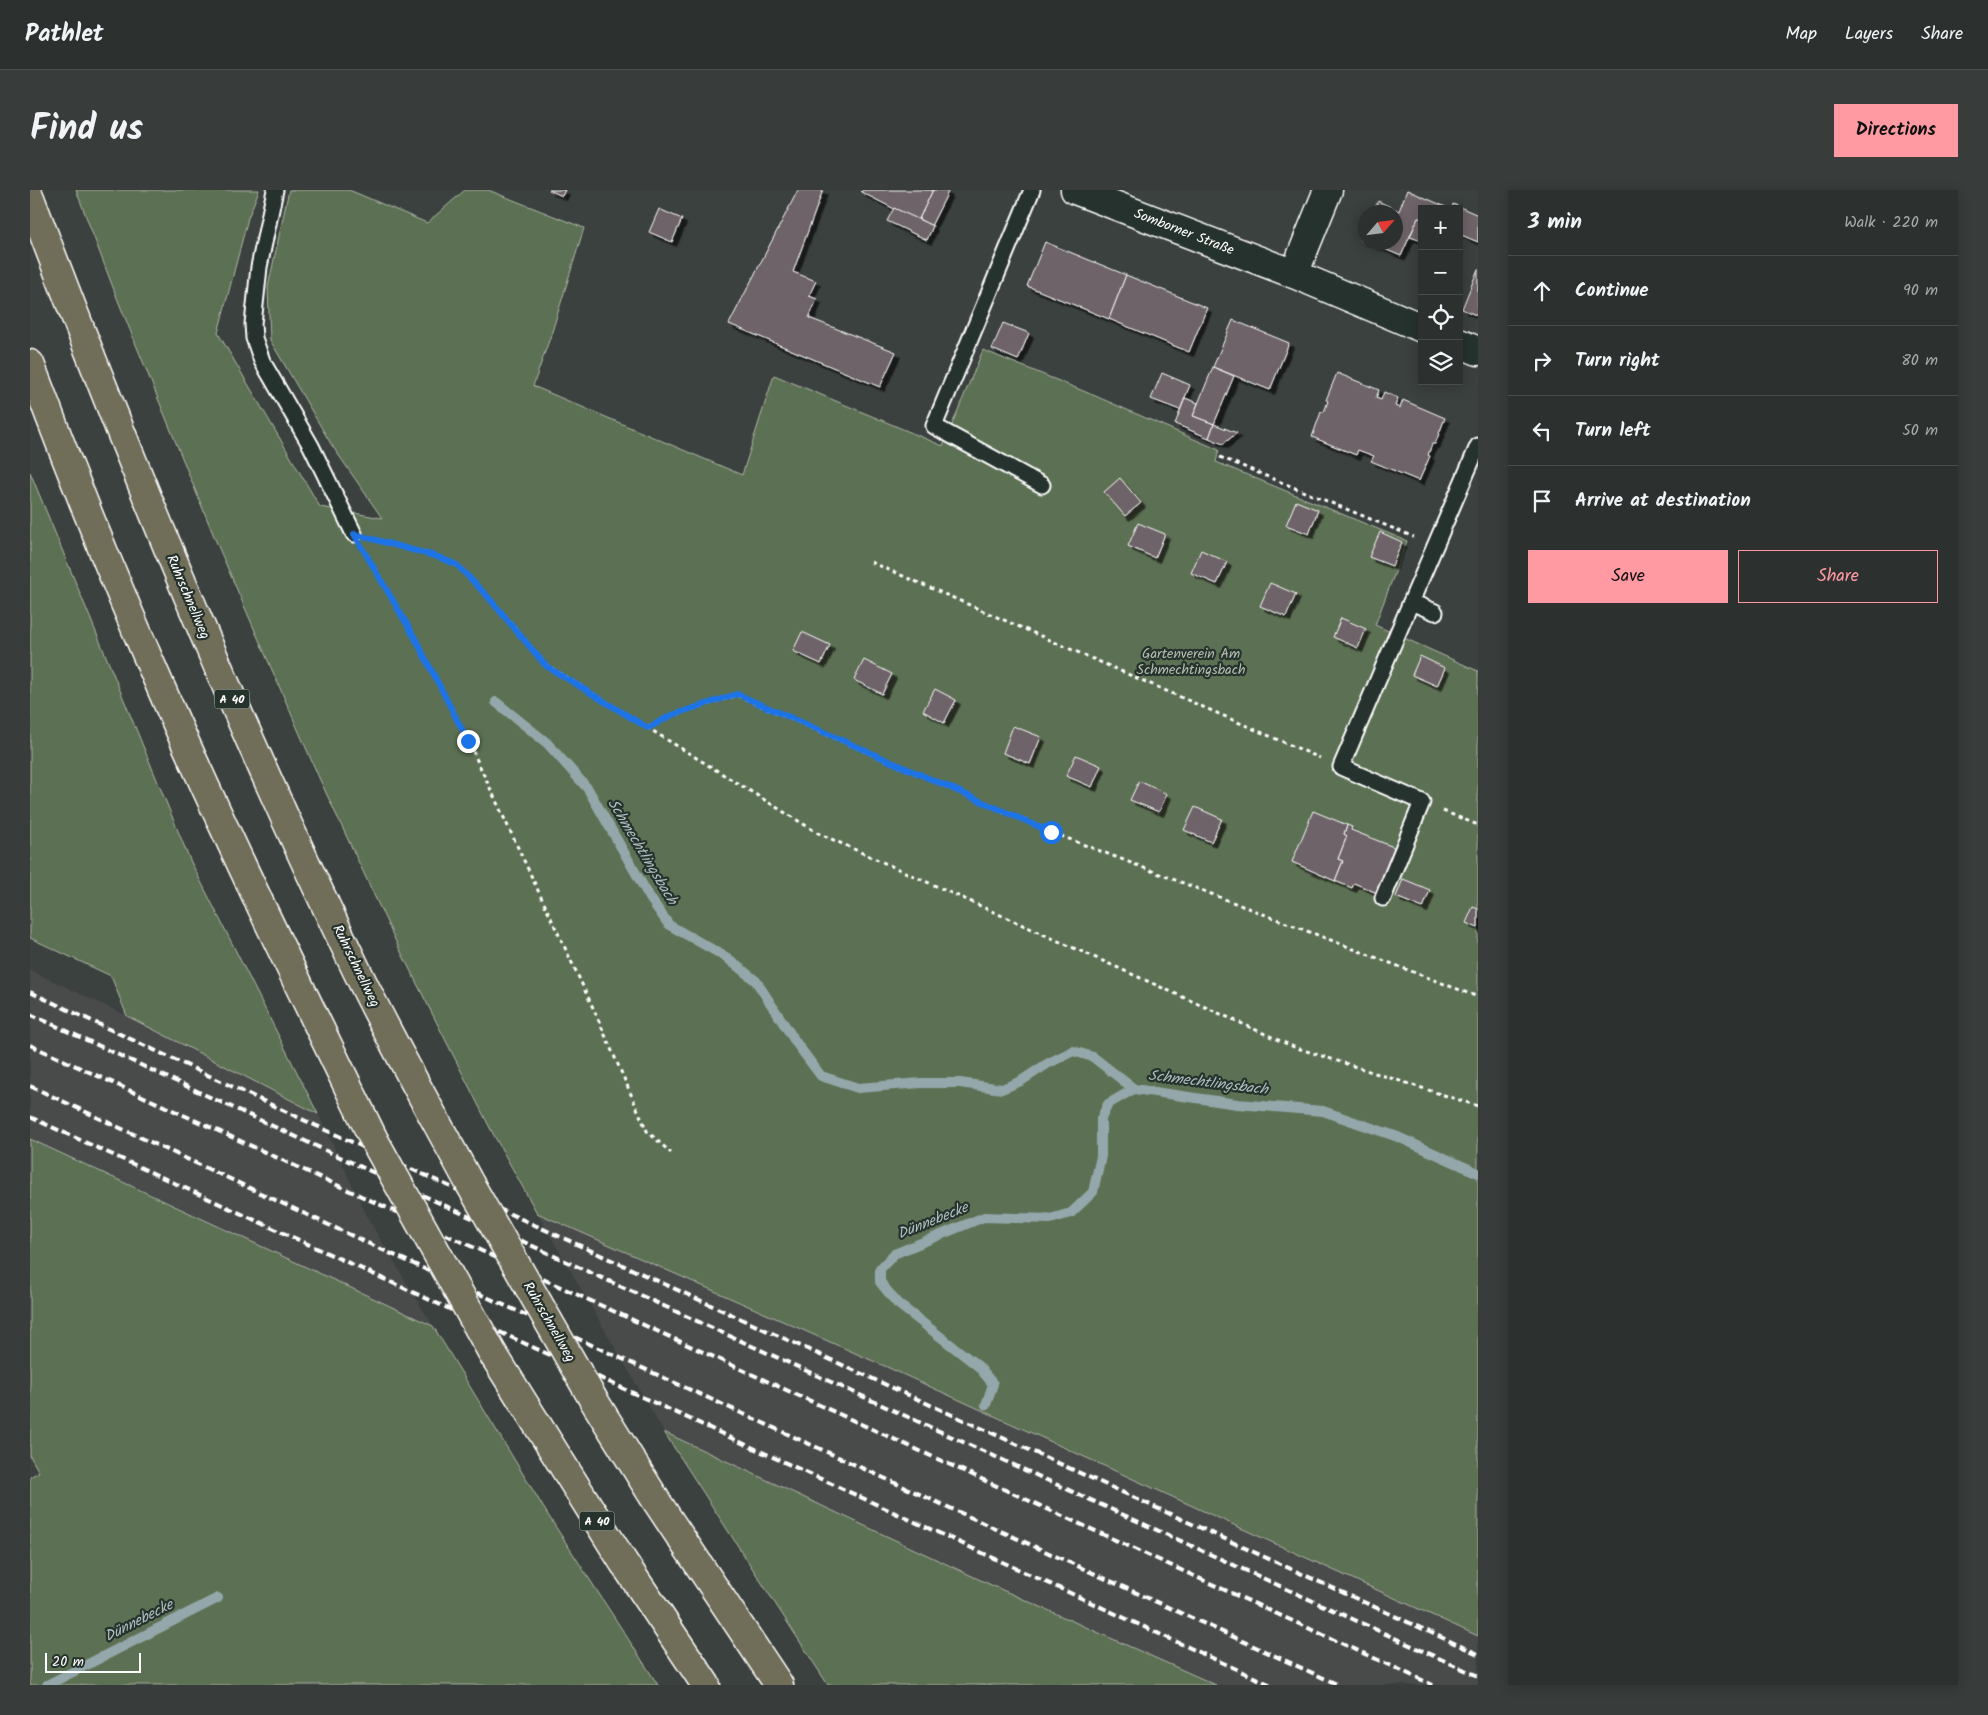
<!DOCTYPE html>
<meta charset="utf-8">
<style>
body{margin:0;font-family:Kalam,sans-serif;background:#383d3b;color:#f1f3f6}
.controls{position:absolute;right:15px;top:15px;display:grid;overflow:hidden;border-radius:0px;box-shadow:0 2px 12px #0003}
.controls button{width:45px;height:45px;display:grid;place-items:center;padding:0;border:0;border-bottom:1px solid #484c4b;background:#2c312f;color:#f1f3f6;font:25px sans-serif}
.compass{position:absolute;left:1328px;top:15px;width:45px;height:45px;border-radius:50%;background:#2c312f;box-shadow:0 2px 12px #0003;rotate:62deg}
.scale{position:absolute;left:15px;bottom:12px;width:96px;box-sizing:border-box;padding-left:5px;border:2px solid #fff;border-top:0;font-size:14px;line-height:18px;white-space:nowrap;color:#fff;-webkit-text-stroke:4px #26332d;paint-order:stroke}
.stop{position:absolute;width:15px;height:15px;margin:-11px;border:4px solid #1a73e8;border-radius:50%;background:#fff}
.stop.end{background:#1a73e8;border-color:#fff;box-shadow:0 1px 5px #0008}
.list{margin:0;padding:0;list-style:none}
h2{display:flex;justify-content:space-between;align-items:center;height:65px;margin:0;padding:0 20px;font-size:21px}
h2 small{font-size:16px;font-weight:400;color:#a6a9aa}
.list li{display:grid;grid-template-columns:32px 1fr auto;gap:15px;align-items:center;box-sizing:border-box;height:70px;padding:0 20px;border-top:1px solid #484c4b}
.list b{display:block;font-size:19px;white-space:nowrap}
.list em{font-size:16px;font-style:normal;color:#a6a9aa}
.actions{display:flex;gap:10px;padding:15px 20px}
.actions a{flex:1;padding:11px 0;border:1px solid #ff9aa2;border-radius:0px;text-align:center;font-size:18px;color:#ff9aa2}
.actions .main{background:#ff9aa2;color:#111}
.icon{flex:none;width:28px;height:28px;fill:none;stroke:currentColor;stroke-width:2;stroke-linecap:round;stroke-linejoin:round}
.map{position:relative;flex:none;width:1448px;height:1495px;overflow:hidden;border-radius:0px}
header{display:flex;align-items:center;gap:30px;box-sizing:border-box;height:70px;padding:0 25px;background:#2c312f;border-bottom:1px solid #484c4b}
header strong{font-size:24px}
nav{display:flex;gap:28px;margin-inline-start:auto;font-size:18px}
.intro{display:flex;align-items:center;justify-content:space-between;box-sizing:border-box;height:120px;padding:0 30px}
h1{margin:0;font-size:35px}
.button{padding:12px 22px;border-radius:0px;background:#ff9aa2;color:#111;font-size:18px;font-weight:700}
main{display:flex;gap:30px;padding:0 30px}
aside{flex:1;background:#2c312f;border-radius:0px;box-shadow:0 2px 12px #0003}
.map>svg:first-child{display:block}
</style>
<header>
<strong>Pathlet</strong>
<nav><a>Map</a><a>Layers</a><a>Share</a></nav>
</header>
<div class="intro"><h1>Find us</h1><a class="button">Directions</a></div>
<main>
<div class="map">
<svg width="1448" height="1495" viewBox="0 0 1448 1495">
<defs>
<filter id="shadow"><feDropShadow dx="4.5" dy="4.5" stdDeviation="0" flood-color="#0009"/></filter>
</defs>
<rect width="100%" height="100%" fill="#3b413f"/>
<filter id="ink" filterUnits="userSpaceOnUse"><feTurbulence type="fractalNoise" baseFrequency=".02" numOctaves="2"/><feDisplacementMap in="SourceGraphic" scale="10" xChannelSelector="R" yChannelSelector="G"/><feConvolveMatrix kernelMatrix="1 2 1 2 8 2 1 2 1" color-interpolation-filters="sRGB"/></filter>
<g filter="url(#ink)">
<g fill="#4a4b4b">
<path d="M 0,780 L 97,826 L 288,924 L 340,1032 L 403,1136 L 0,949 Z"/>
<path d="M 507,1023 L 859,1178 L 1448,1446 L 1448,1495 L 1186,1495 L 959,1394 L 634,1242 Z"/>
</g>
<g fill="#5c6f52" stroke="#aeb7a8">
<path d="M 46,0 L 229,0 L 218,28 L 188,143 L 290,317 L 352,328 L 301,254 L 240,150 L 238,97 L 259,0 L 319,0 L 397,33 L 435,0 L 458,0 L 554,38 L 521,145 L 503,196 L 712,285 L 744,185 L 913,256 L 953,160 L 1063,205 L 1189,260 L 1186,272 L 1377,351 L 1345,435 L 1448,481 L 1448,1446 L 859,1178 L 507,1023 L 461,940 L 368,756 L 290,590 L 188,356 L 87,108 Z"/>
<path d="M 0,282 L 160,670 L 288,924 L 97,826 L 81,786 L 0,748 Z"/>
<path d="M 0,949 L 403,1136 L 518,1325 L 628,1495 L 0,1495 L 0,1287 L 9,1282 L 0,1266 Z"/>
<path d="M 634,1242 L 959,1394 L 1186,1495 L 798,1495 Z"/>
</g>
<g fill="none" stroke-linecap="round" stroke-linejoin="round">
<g stroke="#94a8ac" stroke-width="10">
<path d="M 466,512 L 517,553 L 558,599 L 620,708 L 639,735 L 696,767 L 726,791 L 767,854 L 791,886 L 828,898 L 891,893 L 930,893 L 972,899 L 991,891 L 1017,874 L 1043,861 L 1063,867 L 1104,899 L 1207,914 L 1293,921 L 1368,947 L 1448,983"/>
<path d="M 956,1215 L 963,1194 L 948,1176 L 867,1113 L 850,1092 L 850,1079 L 864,1064 L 954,1027 L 1020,1029 L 1041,1023 L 1063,1002 L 1071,966 L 1071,929 L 1078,914 L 1104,899"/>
<path d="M 17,1495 L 188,1408"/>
</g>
</g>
<g fill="#6d6368" stroke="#fff" filter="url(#shadow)">
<path d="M 519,0 L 535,0 L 532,6 Z"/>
<path d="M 768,0 L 793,0 L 763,82 L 786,91 L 779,106 L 787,109 L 779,128 L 866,162 L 850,197 L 699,134 Z"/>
<path d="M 833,0 L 903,0 L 888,31 L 831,2 Z"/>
<path d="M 903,0 L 914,0 L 918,2 L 901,36 L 889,29 Z"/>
<path d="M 1377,0 L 1416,17 L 1415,19 L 1392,19 L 1392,29 L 1388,28 L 1371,66 L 1338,52 L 1366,52 L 1366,22 L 1343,22 L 1348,11 L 1369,21 Z"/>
<path d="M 1423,14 L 1448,25 L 1448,52 L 1429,44 L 1429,19 L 1422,19 Z"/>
<path d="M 864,18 L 903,36 L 897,50 L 857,31 Z"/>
<path d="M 629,19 L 652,29 L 642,52 L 619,42 Z"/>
<path d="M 1388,28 L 1392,29 L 1392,51 L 1380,47 Z"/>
<path d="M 1336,40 L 1336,51 L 1331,50 Z"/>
<path d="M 1015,52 L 1096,85 L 1079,129 L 997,96 Z"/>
<path d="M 1448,79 L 1448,126 L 1432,119 Z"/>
<path d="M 1096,85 L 1177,118 L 1159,162 L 1079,129 Z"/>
<path d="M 1203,130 L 1259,153 L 1240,200 L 1183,177 Z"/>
<path d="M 973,133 L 999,143 L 988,170 L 962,159 Z"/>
<path d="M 1183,177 L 1204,186 L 1184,234 L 1163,226 Z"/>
<path d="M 1132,183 L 1160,195 L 1150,220 L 1121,209 Z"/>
<path d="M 1307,183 L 1349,200 L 1346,208 L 1351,210 L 1354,202 L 1368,208 L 1365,216 L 1370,218 L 1373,210 L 1415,228 L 1405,254 L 1402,254 L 1398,265 L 1400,266 L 1389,291 L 1341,271 L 1344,266 L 1328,260 L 1326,265 L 1282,247 L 1291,222 L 1294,222 L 1298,211 L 1296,210 Z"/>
<path d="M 1155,208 L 1168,213 L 1163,226 L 1184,234 L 1179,248 L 1145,234 Z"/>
<path d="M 1184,234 L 1207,243 L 1193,254 L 1179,248 Z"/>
<path d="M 1090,288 L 1111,313 L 1095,326 L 1074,302 Z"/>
<path d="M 1266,311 L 1288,320 L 1279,344 L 1256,335 Z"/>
<path d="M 1108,333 L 1135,344 L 1125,368 L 1098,356 Z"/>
<path d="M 1350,342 L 1372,352 L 1362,376 L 1339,367 Z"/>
<path d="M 1171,360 L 1197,372 L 1187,394 L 1161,383 Z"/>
<path d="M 1240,393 L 1266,404 L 1256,427 L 1230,416 Z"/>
<path d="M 1311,428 L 1336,439 L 1328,458 L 1303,447 Z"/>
<path d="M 772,442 L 800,455 L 791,474 L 763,461 Z"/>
<path d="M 1390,466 L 1415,478 L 1407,496 L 1382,485 Z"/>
<path d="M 834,470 L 862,484 L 852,504 L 824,490 Z"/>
<path d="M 905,499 L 926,510 L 914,533 L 893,521 Z"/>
<path d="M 983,536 L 1011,547 L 1000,574 L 973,563 Z"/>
<path d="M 1046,565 L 1071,576 L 1062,597 L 1036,586 Z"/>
<path d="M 1109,591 L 1137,604 L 1129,622 L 1100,610 Z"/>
<path d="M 1165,617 L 1192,629 L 1181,652 L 1154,640 Z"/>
<path d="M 1283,621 L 1317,635 L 1314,644 L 1317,646 L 1308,669 L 1313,671 L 1305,691 L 1262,672 Z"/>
<path d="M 1317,635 L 1322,637 L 1321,640 L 1366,658 L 1347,703 L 1324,693 L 1322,698 L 1305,691 L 1313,671 L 1308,669 L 1317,646 L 1314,644 Z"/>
<path d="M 1373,689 L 1400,700 L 1393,718 L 1366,707 Z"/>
<path d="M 1443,717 L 1448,719 L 1448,738 L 1436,733 Z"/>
</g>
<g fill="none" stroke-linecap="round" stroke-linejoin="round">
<g stroke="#fff" stroke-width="19">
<g id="lane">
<path d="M 245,0 L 229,77 L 223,134 L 224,148 L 232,171 L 281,256 L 324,344"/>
<path d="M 1002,0 L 904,236 L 1012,295"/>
<path d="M 1405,422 L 1381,412 L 1448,256"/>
<path d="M 1353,708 L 1392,612 L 1311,577 L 1381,412"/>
</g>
</g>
<g stroke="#fff" stroke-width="31">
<g id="street">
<path d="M 1045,0 L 1264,84 L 1392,138"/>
<path d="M 1264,84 L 1298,0"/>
<path d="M 1429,153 L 1448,161"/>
</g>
</g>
<g stroke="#fff" stroke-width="31">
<g id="highway">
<path d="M 0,8 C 100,272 206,533 330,787 C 364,857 403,925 440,994"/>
<path d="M 0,174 C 43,289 89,402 138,514 C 203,661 274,806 344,950"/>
<path d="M 463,1164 L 594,1373 L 676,1495"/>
<path d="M 563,1209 L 627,1312 L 749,1495"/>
</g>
</g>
<g stroke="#fff" stroke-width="3" stroke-dasharray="4 4" stroke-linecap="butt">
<path d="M 1190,267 L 1384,347"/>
<path d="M 347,350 L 408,367 L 427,375 L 459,408 L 516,475 L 788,643 L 1264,857 L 1448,916"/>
<path d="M 336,364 L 385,448 L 438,551 L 565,822 L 617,941 L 641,963"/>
<path d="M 841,372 L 1290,568"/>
<path d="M 618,538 L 642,525 L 707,505 L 1021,642 L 1448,807"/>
<path d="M 1413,621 L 1448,635"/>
</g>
<use href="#lane" stroke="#26332d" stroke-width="15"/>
<use href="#street" stroke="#26332d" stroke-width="28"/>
<use href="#highway" stroke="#706e59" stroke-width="28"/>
<g stroke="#fff" stroke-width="4" stroke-dasharray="8 4" stroke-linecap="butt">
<path d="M 0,802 L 278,932 L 1448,1464"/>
<path d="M 0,824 L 559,1082 L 1448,1486"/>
<path d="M 0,855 L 1403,1495"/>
<path d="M 0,896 L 342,1055 L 1309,1495"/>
<path d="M 0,927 L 1241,1495"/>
</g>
<g stroke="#fff" stroke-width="31" stroke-linecap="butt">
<g id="highway-bridge">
<path d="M 344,950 L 463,1164"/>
<path d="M 440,994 L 563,1209"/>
</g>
</g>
<use href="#highway-bridge" stroke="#706e59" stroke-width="28"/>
</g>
</g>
<g fill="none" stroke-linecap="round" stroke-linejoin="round" filter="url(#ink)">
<path stroke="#1a73e8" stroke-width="6" d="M 438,551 L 385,448 L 324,344 L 408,367 L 427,375 L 459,408 L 516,476 L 618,538 L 642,525 L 707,504 L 1021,642"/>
</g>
<g text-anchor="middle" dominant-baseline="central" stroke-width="4.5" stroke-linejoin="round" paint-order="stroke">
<g fill="#26332d" stroke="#bec2c0" stroke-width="1">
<rect x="184.5" y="499.5" width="35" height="19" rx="4"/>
<rect x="549.5" y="1321.5" width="35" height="19" rx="4"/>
</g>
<g font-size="12" font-weight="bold" fill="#fff">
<text x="202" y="509">A 40</text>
<text x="567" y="1331">A 40</text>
</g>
<g font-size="14" fill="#fff" stroke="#26332d">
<text transform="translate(1154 42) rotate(21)">Somborner Straße</text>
<text transform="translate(158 407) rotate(67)">Ruhrschnellweg</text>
<text transform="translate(326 776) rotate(64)">Ruhrschnellweg</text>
<text transform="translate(519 1132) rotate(60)">Ruhrschnellweg</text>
</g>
<g font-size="14" fill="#b6beb1" stroke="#26332d">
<text x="1161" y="464">Gartenverein Am<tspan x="1161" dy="16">Schmechtingsbach</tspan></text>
</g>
<g font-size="15" font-style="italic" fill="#afbec0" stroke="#26332d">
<text transform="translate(612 662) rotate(59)">Schmechtlingsbach</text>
<text transform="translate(1178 893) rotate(7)">Schmechtlingsbach</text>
<text transform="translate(903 1031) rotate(-22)">Dünnebecke</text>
<text transform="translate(109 1431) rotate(-27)">Dünnebecke</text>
</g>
</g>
</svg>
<div class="controls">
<button>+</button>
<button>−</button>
<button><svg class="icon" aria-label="locate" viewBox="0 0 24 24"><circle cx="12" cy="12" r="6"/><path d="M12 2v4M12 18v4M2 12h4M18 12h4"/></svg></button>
<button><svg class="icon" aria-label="layers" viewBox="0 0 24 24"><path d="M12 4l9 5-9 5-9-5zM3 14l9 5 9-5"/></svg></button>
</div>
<svg class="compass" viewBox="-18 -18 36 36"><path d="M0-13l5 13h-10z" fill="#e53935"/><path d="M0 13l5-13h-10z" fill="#a6a9aa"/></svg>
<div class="scale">20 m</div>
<div class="stop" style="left:1021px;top:642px"></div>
<div class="stop end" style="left:438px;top:551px"></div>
</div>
<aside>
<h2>3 min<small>Walk · 220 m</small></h2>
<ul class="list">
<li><svg class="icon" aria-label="ahead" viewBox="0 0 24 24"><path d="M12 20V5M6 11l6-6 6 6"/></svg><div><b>Continue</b></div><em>90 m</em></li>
<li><svg class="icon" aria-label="right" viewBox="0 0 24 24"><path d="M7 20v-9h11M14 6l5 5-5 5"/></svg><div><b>Turn right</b></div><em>80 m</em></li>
<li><svg class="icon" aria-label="left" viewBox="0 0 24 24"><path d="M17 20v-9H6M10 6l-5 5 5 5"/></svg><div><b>Turn left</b></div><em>50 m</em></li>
<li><svg class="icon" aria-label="arrive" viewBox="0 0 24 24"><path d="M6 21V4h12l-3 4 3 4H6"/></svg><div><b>Arrive at destination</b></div></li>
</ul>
<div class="actions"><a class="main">Save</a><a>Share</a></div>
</aside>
</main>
